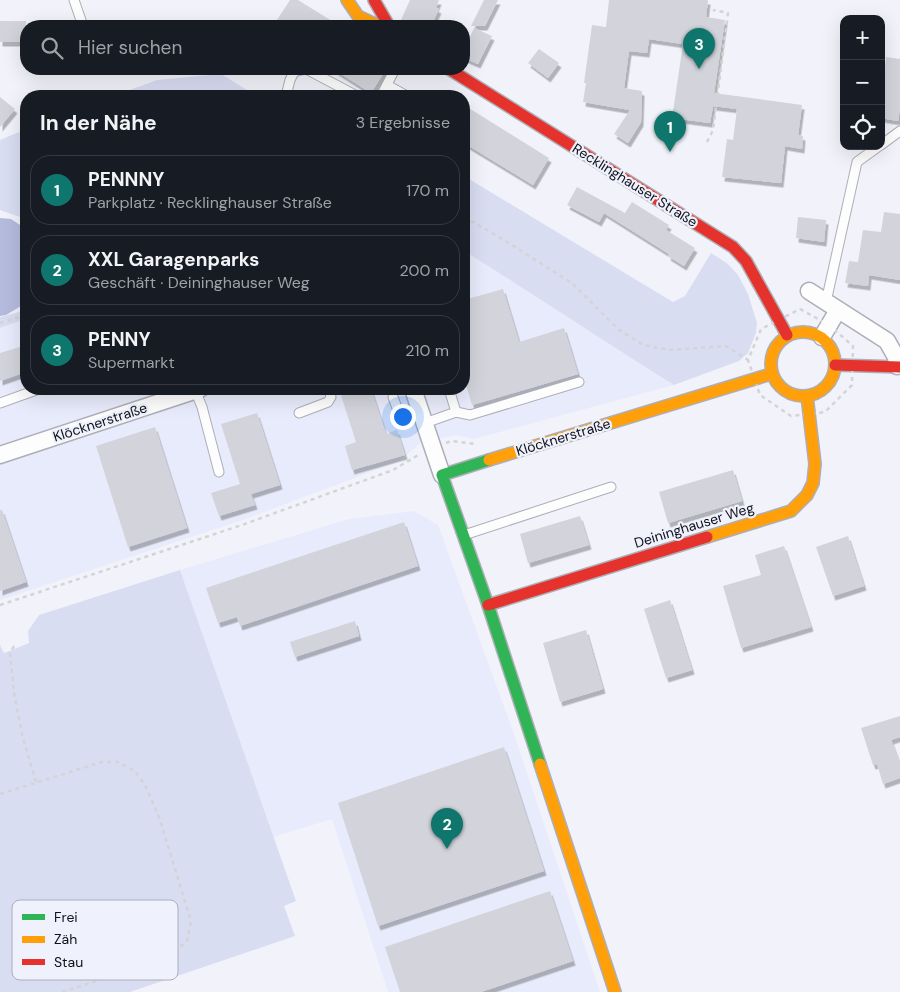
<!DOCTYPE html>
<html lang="de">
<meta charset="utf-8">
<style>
body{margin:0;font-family:"DM Sans",sans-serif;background:#20242c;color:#f1f3f6}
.controls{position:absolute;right:15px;top:15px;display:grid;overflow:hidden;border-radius:10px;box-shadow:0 5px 20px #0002}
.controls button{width:45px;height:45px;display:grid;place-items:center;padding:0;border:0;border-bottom:1px solid #363941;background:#171b24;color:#f1f3f6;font:25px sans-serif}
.you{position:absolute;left:402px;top:416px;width:18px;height:18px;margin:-12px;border:4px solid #fff;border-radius:50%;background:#1a73e8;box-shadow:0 0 0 8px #1a73e833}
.badge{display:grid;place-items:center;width:32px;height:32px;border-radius:50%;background:#0f766e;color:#fff;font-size:16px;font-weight:700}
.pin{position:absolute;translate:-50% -41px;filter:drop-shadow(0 1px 2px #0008)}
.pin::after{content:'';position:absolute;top:26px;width:18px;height:15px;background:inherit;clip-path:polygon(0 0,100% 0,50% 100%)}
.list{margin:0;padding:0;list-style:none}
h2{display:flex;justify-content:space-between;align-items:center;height:65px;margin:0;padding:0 20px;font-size:21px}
h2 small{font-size:16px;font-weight:400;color:#9ea1a6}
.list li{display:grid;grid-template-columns:32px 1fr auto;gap:15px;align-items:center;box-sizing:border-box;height:70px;margin:0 10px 10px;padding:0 10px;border:1px solid #363941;border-radius:20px}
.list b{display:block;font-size:19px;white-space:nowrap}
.list p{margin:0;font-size:16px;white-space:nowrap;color:#9ea1a6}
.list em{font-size:16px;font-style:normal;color:#9ea1a6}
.icon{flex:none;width:28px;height:28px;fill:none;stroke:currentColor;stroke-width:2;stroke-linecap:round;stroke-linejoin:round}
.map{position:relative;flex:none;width:900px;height:992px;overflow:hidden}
.search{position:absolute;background:#171b24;box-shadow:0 5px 20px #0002;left:20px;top:20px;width:450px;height:55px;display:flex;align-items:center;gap:12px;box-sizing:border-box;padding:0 18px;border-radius:20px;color:#9ea1a6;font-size:19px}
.panel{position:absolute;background:#171b24;box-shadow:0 5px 20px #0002;left:20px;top:90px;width:450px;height:305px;border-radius:20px}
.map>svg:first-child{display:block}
</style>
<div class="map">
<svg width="900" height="992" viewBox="0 0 900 992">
<defs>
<filter id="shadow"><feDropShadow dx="2.5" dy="4.5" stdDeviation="0" flood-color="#0004"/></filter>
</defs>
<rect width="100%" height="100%" fill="#f2f3fa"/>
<g fill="#e8ebfb">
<path d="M 464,251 L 674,385 L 474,439 L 456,435 L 421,443 L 397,462 L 243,520 L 0,600 L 0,328 L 26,319 L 26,389 L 464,389 Z"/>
<path d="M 414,511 L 438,525 L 515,737 L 600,992 L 388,992 L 332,819 L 273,837 L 180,570 L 349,519 Z"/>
</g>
<g fill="#d9ddf2">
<path d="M 221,74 L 257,96 L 113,96 L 157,80 Z"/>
<path d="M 26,129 L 26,219 L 0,210 L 0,140 Z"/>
<path d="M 464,176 L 673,302 L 685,296 L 711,253 L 728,264 L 738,275 L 748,294 L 757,323 L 756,333 L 748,353 L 739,361 L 674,385 C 604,341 535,295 464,251 Z"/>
<path d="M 26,306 L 26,319 L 0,328 L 0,317 L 19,312 Z"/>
<path d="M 180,570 L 296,901 L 284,906 L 295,936 L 130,992 L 0,992 L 0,645 L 4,653 L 29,643 L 28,631 L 39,615 Z"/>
</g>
<path fill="#b5bbdd" d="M 0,218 L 11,219 L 26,229 L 26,303 L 6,315 L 0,316 Z"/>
<g fill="#d3d4db" filter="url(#shadow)">
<path d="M 290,0 L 298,0 L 340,26 L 273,26 Z"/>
<path d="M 410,0 L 439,0 L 436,8 L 439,9 L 431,26 L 412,26 L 401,20 Z"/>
<path d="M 484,0 L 498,0 L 485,26 L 471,26 Z"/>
<path d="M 609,0 L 708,0 L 706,17 L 725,20 L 714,93 L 802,105 L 798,135 L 803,136 L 802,149 L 785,146 L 781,183 L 722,177 L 727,139 L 733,140 L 737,109 L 713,106 L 710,123 L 672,118 L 683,44 L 649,39 L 647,53 L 629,51 L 624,88 L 642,91 L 641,122 L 628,143 L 614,134 L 630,110 L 583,102 L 586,83 L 584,83 L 592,25 L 606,27 Z"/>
<rect x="0" y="21" width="26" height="21"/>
<path d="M 474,28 L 492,36 L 478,64 L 464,58 L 464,50 Z"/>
<path d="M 539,49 L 559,63 L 548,78 L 528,63 Z"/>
<path d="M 886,57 L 900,59 L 900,108 L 898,121 L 881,118 L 881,67 L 885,67 Z"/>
<path d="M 333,69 L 386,69 L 371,93 Z"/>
<path d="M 0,97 L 15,109 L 0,127 Z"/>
<path d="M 464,105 L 549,158 L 533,185 L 464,143 Z"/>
<path d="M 577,187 L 625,213 L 632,202 L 669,225 L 666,230 L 695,248 L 684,266 L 668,256 L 669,254 L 604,213 L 599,222 L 567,205 Z"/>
<path d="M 884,212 L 900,214 L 900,280 L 869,275 L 868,286 L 845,283 L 849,261 L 858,262 L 863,230 L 881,232 Z"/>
<path d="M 798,217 L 826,220 L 824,242 L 796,238 Z"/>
<path d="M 503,289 L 519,342 L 564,328 L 578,374 L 472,405 L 464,378 L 464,300 Z"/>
<path d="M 26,345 L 26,372 L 0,381 L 0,353 Z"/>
<path d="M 339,389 L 371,389 L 386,434 L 397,430 L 405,455 L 352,470 L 345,446 L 356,442 Z"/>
<path d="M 257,413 L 280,485 L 251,494 L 255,505 L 219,516 L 211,493 L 240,484 L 221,424 Z"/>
<path d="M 155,427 L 187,528 L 128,547 L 96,446 Z"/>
<path d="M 733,470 L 742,501 L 668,523 L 659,492 Z"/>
<path d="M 0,510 L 2,510 L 26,582 L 0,591 Z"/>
<path d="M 580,516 L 589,545 L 528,563 L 520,534 Z"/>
<path d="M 404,522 L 418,566 L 240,626 L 237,617 L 218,623 L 206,588 Z"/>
<path d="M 848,536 L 864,586 L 833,596 L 816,547 Z"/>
<path d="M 784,546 L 811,627 L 741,648 L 723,586 L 761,575 L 755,555 Z"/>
<path d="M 670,600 L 692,670 L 666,678 L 644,609 Z"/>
<path d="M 355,621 L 359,636 L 295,657 L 290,642 Z"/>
<path d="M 586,630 L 603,689 L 560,702 L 543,643 Z"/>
<path d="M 900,716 L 900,737 L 891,740 L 900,764 L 900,778 L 883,784 L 877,764 L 873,765 L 861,728 Z"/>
<path d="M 504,747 L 544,871 L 378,926 L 338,803 Z"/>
<path d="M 550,891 L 573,961 L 481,992 L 400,992 L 385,947 Z"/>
</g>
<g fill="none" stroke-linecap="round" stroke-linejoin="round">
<g stroke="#aeafb6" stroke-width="11">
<g id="lane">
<path d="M 74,0 L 83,26"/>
<path d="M 306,69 L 357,96"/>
<path d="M 387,85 L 407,96"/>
<path d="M 286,96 L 290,80 L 294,72 L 305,69"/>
<path d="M 381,96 L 395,69"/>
<path d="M 881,145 L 900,131"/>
<path d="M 826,302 L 857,162 L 879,146"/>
<path d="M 449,389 L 456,412"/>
<path d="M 195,390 L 202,407 L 219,472"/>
<path d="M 393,397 L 401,419 L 422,414"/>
<path d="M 0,403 L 39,389"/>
<path d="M 299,413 L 328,402 L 331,397 L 329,389"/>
<path d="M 425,423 L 456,412 L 470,415 L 579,382"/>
<path d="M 464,535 L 611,487"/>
</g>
</g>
<g stroke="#aeafb6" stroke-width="19">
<g id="street">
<path d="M 809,291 L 887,341 L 896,357 L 897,366"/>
<path d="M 822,337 L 838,310"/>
<path d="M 413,389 L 442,475"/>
<path d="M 0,455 L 200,389"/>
</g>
</g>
<g stroke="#aeafb6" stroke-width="14">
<path id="fast" d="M 489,460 L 442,475 L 488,605 L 540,764"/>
</g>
<g stroke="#aeafb6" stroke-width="14">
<g id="slow">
<path d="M 347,0 L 358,16 L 379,26"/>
<circle cx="803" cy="364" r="32"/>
<path d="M 489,460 L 771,374"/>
<path d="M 707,537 L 791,511 L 807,495 L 813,483 L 815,464 L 807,396"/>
<path d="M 540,764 L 615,992"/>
</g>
</g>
<g stroke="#aeafb6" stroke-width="14">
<g id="jam">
<path d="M 374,0 L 389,26"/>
<path d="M 449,69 L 733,247 L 746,261 L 787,335"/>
<path d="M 835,365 L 900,367"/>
<path d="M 488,605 L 707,537"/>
</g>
</g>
<g stroke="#d3d4d6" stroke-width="2.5" stroke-dasharray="4 4" stroke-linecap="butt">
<path d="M 707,142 L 713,130 L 728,13 L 713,10"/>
<path d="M 26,164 L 26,176"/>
<path d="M 464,217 L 499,237 L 572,283 L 618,329 L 643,345 L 670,350 L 726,346 L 748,360"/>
<path d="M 800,309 L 829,325 L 853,346 L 852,385 L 825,412 L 791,416 L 760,395 L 748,360 L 761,329 Z"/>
<path d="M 0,323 L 26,315"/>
<path d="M 446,443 L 451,441 L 475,444"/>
<path d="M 0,605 L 242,525 L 393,470 L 420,454"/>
<path d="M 14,646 L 10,653 L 14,693 L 22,734 L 36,782"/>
<path d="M 0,794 L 102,762 L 118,762 L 135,771 L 145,785 L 159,817 L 191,921 L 187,941 L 177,950 L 160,961 L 62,992"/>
</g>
<use href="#lane" stroke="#fdfdfe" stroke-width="9"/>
<use href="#street" stroke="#fdfdfe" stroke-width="16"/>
<use href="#fast" stroke="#30b455" stroke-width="11"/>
<use href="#slow" stroke="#ff9f0a" stroke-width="11"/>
<use href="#jam" stroke="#e5322d" stroke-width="11"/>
</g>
<g text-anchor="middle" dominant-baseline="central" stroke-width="4.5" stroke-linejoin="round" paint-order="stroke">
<g font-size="14" fill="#101218" stroke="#eff1fd">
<text transform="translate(635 185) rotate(32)">Recklinghauser Straße</text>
<text transform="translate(100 422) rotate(-18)">Klöcknerstraße</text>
<text transform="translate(563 437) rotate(-17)">Klöcknerstraße</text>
<text transform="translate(694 525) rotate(-17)">Deininghauser Weg</text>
</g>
</g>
<rect x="12" y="900" width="166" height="80" rx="8" fill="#eff1fd" stroke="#acaeb8" stroke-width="1"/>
<rect x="22" y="914" width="23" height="6" fill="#30b455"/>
<rect x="22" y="936" width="23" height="7" fill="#ff9f0a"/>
<rect x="22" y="959" width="23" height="6" fill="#e5322d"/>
<g font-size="14" fill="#101218">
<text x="54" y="922">Frei</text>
<text x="54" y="944">Zäh</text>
<text x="54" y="967">Stau</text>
</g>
</svg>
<div class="controls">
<button>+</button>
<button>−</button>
<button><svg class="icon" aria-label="locate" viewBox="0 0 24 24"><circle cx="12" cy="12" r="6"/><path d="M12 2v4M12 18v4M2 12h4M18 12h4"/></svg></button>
</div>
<div class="you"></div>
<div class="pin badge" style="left:670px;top:152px">1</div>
<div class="pin badge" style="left:447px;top:849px">2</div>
<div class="pin badge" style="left:699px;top:69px">3</div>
<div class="search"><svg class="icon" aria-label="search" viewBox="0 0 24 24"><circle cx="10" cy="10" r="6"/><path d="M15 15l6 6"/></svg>Hier suchen</div>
<section class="panel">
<h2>In der Nähe<small>3 Ergebnisse</small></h2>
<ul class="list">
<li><span class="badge">1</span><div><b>PENNNY</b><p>Parkplatz · Recklinghauser Straße</p></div><em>170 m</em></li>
<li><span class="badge">2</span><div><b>XXL Garagenparks</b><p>Geschäft · Deininghauser Weg</p></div><em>200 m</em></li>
<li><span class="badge">3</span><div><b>PENNY</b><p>Supermarkt</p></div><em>210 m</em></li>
</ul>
</section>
</div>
